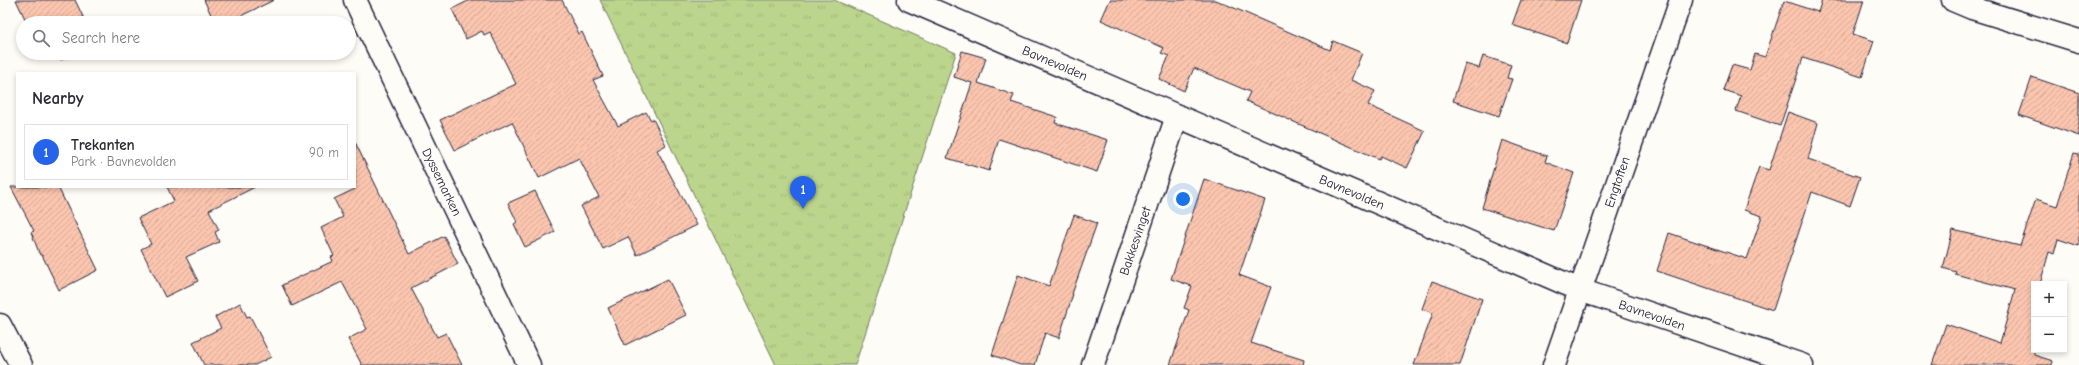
<!DOCTYPE html>
<meta charset="utf-8">
<style>
body{margin:0;font-family:"Comic Neue",sans-serif;background:#f7f7f7;color:#2b2b33}
.controls{position:absolute;right:12px;bottom:12px;display:grid;overflow:hidden;border-radius:0px;box-shadow:0 2px 6px #0003}
.controls button{width:36px;height:36px;display:grid;place-items:center;padding:0;border:0;border-bottom:1px solid #e1e1e2;background:#fff;color:#2b2b33;font:20px sans-serif}
.you{position:absolute;left:1183px;top:199px;width:14px;height:14px;margin:-10px;border:3px solid #fff;border-radius:50%;background:#1a73e8;box-shadow:0 0 0 6px #1a73e833}
.badge{display:grid;place-items:center;width:26px;height:26px;border-radius:50%;background:#2563eb;color:#fff;font-size:13px;font-weight:700}
.pin{position:absolute;translate:-50% -33px;filter:drop-shadow(0 1px 2px #0008)}
.pin::after{content:'';position:absolute;top:21px;width:14px;height:12px;background:inherit;clip-path:polygon(0 0,100% 0,50% 100%)}
.list{margin:0;padding:0;list-style:none}
h2{display:flex;justify-content:space-between;align-items:center;height:52px;margin:0;padding:0 16px;font-size:17px}
h2 small{font-size:13px;font-weight:400;color:#7c7c81}
.list li{display:grid;grid-template-columns:26px 1fr auto;gap:12px;align-items:center;box-sizing:border-box;height:56px;margin:0 8px 8px;padding:0 8px;border:1px solid #e1e1e2;border-radius:0px}
.list b{display:block;font-size:15px;white-space:nowrap}
.list p{margin:0;font-size:13px;white-space:nowrap;color:#7c7c81}
.list em{font-size:13px;font-style:normal;color:#7c7c81}
.icon{flex:none;width:22px;height:22px;fill:none;stroke:currentColor;stroke-width:2;stroke-linecap:round;stroke-linejoin:round}
.map{position:relative;flex:none;width:2079px;height:365px;overflow:hidden}
.search{position:absolute;background:#fff;box-shadow:0 2px 6px #0003;left:16px;top:16px;width:340px;height:44px;display:flex;align-items:center;gap:10px;box-sizing:border-box;padding:0 14px;border-radius:22px;color:#7c7c81;font-size:15px}
.panel{position:absolute;background:#fff;box-shadow:0 2px 6px #0003;left:16px;top:72px;width:340px;height:116px;border-radius:0px}
.map>svg:first-child{display:block}
</style>
<div class="map">
<svg width="2079" height="365" viewBox="0 0 2079 365">
<defs>
<pattern id="grass-tufts" width="24" height="20" patternUnits="userSpaceOnUse"><rect width="24" height="20" fill="#bcd58c"/><path d="M3 7l-1-3M5 7V3M7 7l1-3M15 17l-1-3M17 17v-4M19 17l1-3" fill="none" stroke="#a1b77a"/></pattern>
<pattern id="building-hatch" width="6" height="6" patternUnits="userSpaceOnUse"><rect width="6" height="6" fill="#fbc5ae"/><path d="M-1 1l2-2M0 6l6-6M5 7l2-2" fill="none" stroke="#d7a997"/></pattern>
</defs>
<rect width="100%" height="100%" fill="#fdfcf7"/>
<filter id="ink" filterUnits="userSpaceOnUse"><feTurbulence type="fractalNoise" baseFrequency=".025" numOctaves="2"/><feDisplacementMap in="SourceGraphic" scale="8" xChannelSelector="R" yChannelSelector="G"/><feConvolveMatrix kernelMatrix="1 2 1 2 8 2 1 2 1" color-interpolation-filters="sRGB"/></filter>
<g filter="url(#ink)">
<path fill="url(#grass-tufts)" stroke="#6f7c64" d="M 600,0 L 834,0 L 956,53 L 855,365 L 776,365 Z"/>
<g fill="url(#building-hatch)" stroke="#22223b">
<path d="M 16,0 L 75,0 L 86,23 L 27,23 Z"/>
<path d="M 204,0 L 274,0 L 226,23 L 215,23 Z"/>
<path d="M 470,0 L 562,0 L 579,34 L 582,32 L 603,76 L 593,80 L 618,126 L 646,112 L 651,120 L 653,119 L 666,145 L 657,150 L 697,225 L 637,255 L 628,237 L 603,249 L 581,206 L 599,197 L 579,158 L 539,178 L 512,122 L 455,150 L 440,120 L 516,84 L 490,32 L 484,35 L 482,31 L 466,39 L 452,9 Z"/>
<path d="M 1110,0 L 1216,0 L 1330,50 L 1333,41 L 1362,53 L 1351,80 L 1375,91 L 1368,105 L 1425,131 L 1407,168 L 1381,156 L 1379,159 L 1246,101 L 1250,92 L 1194,68 L 1184,91 L 1159,79 L 1169,56 L 1161,53 L 1164,48 L 1101,20 Z"/>
<path d="M 1521,0 L 1581,0 L 1567,43 L 1512,25 Z"/>
<path d="M 1822,0 L 1864,0 L 1853,34 L 1874,41 L 1862,77 L 1803,58 L 1780,126 L 1736,111 L 1741,96 L 1723,90 L 1732,65 L 1750,70 L 1755,54 L 1765,57 L 1784,1 L 1818,12 Z"/>
<path d="M 962,51 L 986,58 L 978,83 L 1014,95 L 1011,102 L 1057,117 L 1055,123 L 1108,140 L 1097,172 L 999,139 L 989,171 L 947,158 L 972,83 L 954,77 Z"/>
<path d="M 58,53 L 76,53 L 61,60 Z"/>
<path d="M 1483,56 L 1511,65 L 1507,78 L 1512,79 L 1499,116 L 1453,101 L 1465,64 L 1479,68 Z"/>
<path d="M 2032,77 L 2079,93 L 2079,136 L 2019,115 Z"/>
<path d="M 1788,112 L 1818,123 L 1808,159 L 1860,177 L 1850,206 L 1812,192 L 1773,310 L 1657,271 L 1669,233 L 1747,259 L 1762,216 L 1744,210 L 1759,167 L 1769,170 Z"/>
<path d="M 1502,140 L 1547,156 L 1545,162 L 1574,173 L 1554,231 L 1482,208 Z"/>
<path d="M 355,142 L 409,254 L 444,236 L 458,264 L 411,288 L 437,337 L 446,333 L 462,365 L 362,365 L 348,339 L 367,329 L 342,282 L 292,306 L 282,285 L 333,261 L 331,257 L 334,256 L 321,228 L 343,217 L 334,199 L 355,189 Z"/>
<path d="M 2074,153 L 2079,154 L 2079,246 L 2058,239 L 2054,254 L 2049,252 L 2040,284 L 2034,284 L 2034,355 L 2053,361 L 2052,365 L 1932,365 L 1946,324 L 2000,343 L 2015,290 L 1955,274 L 1956,272 L 1943,268 L 1953,230 L 2020,246 L 2036,199 L 2057,206 Z"/>
<path d="M 1204,179 L 1265,200 L 1239,275 L 1271,287 L 1251,343 L 1304,360 L 1303,365 L 1170,365 L 1189,310 L 1184,308 L 1192,286 L 1171,279 Z"/>
<path d="M 11,187 L 58,187 L 98,270 L 59,290 L 42,255 L 40,255 L 31,232 L 34,231 Z"/>
<path d="M 167,187 L 255,187 L 209,210 L 219,230 L 215,232 L 219,242 L 186,257 L 198,281 L 165,297 L 141,249 L 151,244 L 138,218 L 174,201 Z"/>
<path d="M 535,191 L 555,232 L 525,247 L 514,224 L 517,222 L 508,203 Z"/>
<path d="M 1074,215 L 1097,223 L 1072,294 L 1073,294 L 1059,338 L 1045,333 L 1035,365 L 1020,365 L 992,355 L 1018,275 L 1049,286 Z"/>
<path d="M 668,279 L 686,315 L 625,345 L 608,308 Z"/>
<path d="M 1432,281 L 1482,299 L 1460,365 L 1414,365 L 1433,313 L 1422,309 Z"/>
<path d="M 240,303 L 247,317 L 250,316 L 271,357 L 255,365 L 204,365 L 193,342 L 221,328 L 215,317 Z"/>
</g>
<g fill="none" stroke-linecap="round" stroke-linejoin="round">
<g stroke="#22223b" stroke-width="25">
<g id="street">
<path d="M 355,0 L 529,365"/>
<path d="M 909,0 L 1580,290 L 1802,365"/>
<path d="M 1953,0 L 1972,8 L 2079,41"/>
<path d="M 0,325 L 21,365"/>
<path d="M 1093,365 L 1177,116"/>
<path d="M 1554,365 L 1681,0"/>
</g>
</g>
<use href="#street" stroke="#fdfcf7" stroke-width="22"/>
</g>
</g>
<g text-anchor="middle" dominant-baseline="central" stroke-width="3" stroke-linejoin="round" paint-order="stroke">
<g font-size="13" fill="#22223b" stroke="#fdfcf7">
<text transform="translate(1055 63) rotate(23)">Bavnevolden</text>
<text transform="translate(442 182) rotate(64)">Dyssemarken</text>
<text transform="translate(1617 182) rotate(-71)">Engtoften</text>
<text transform="translate(1352 192) rotate(23)">Bavnevolden</text>
<text transform="translate(1135 241) rotate(-71)">Bakkesvinget</text>
<text transform="translate(1652 315) rotate(19)">Bavnevolden</text>
</g>
</g>
</svg>
<div class="controls">
<button>+</button>
<button>−</button>
</div>
<div class="you"></div>
<div class="pin badge" style="left:803px;top:209px">1</div>
<div class="search"><svg class="icon" aria-label="search" viewBox="0 0 24 24"><circle cx="10" cy="10" r="6"/><path d="M15 15l6 6"/></svg>Search here</div>
<section class="panel">
<h2>Nearby<small></small></h2>
<ul class="list">
<li><span class="badge">1</span><div><b>Trekanten</b><p>Park · Bavnevolden</p></div><em>90 m</em></li>
</ul>
</section>
</div>
